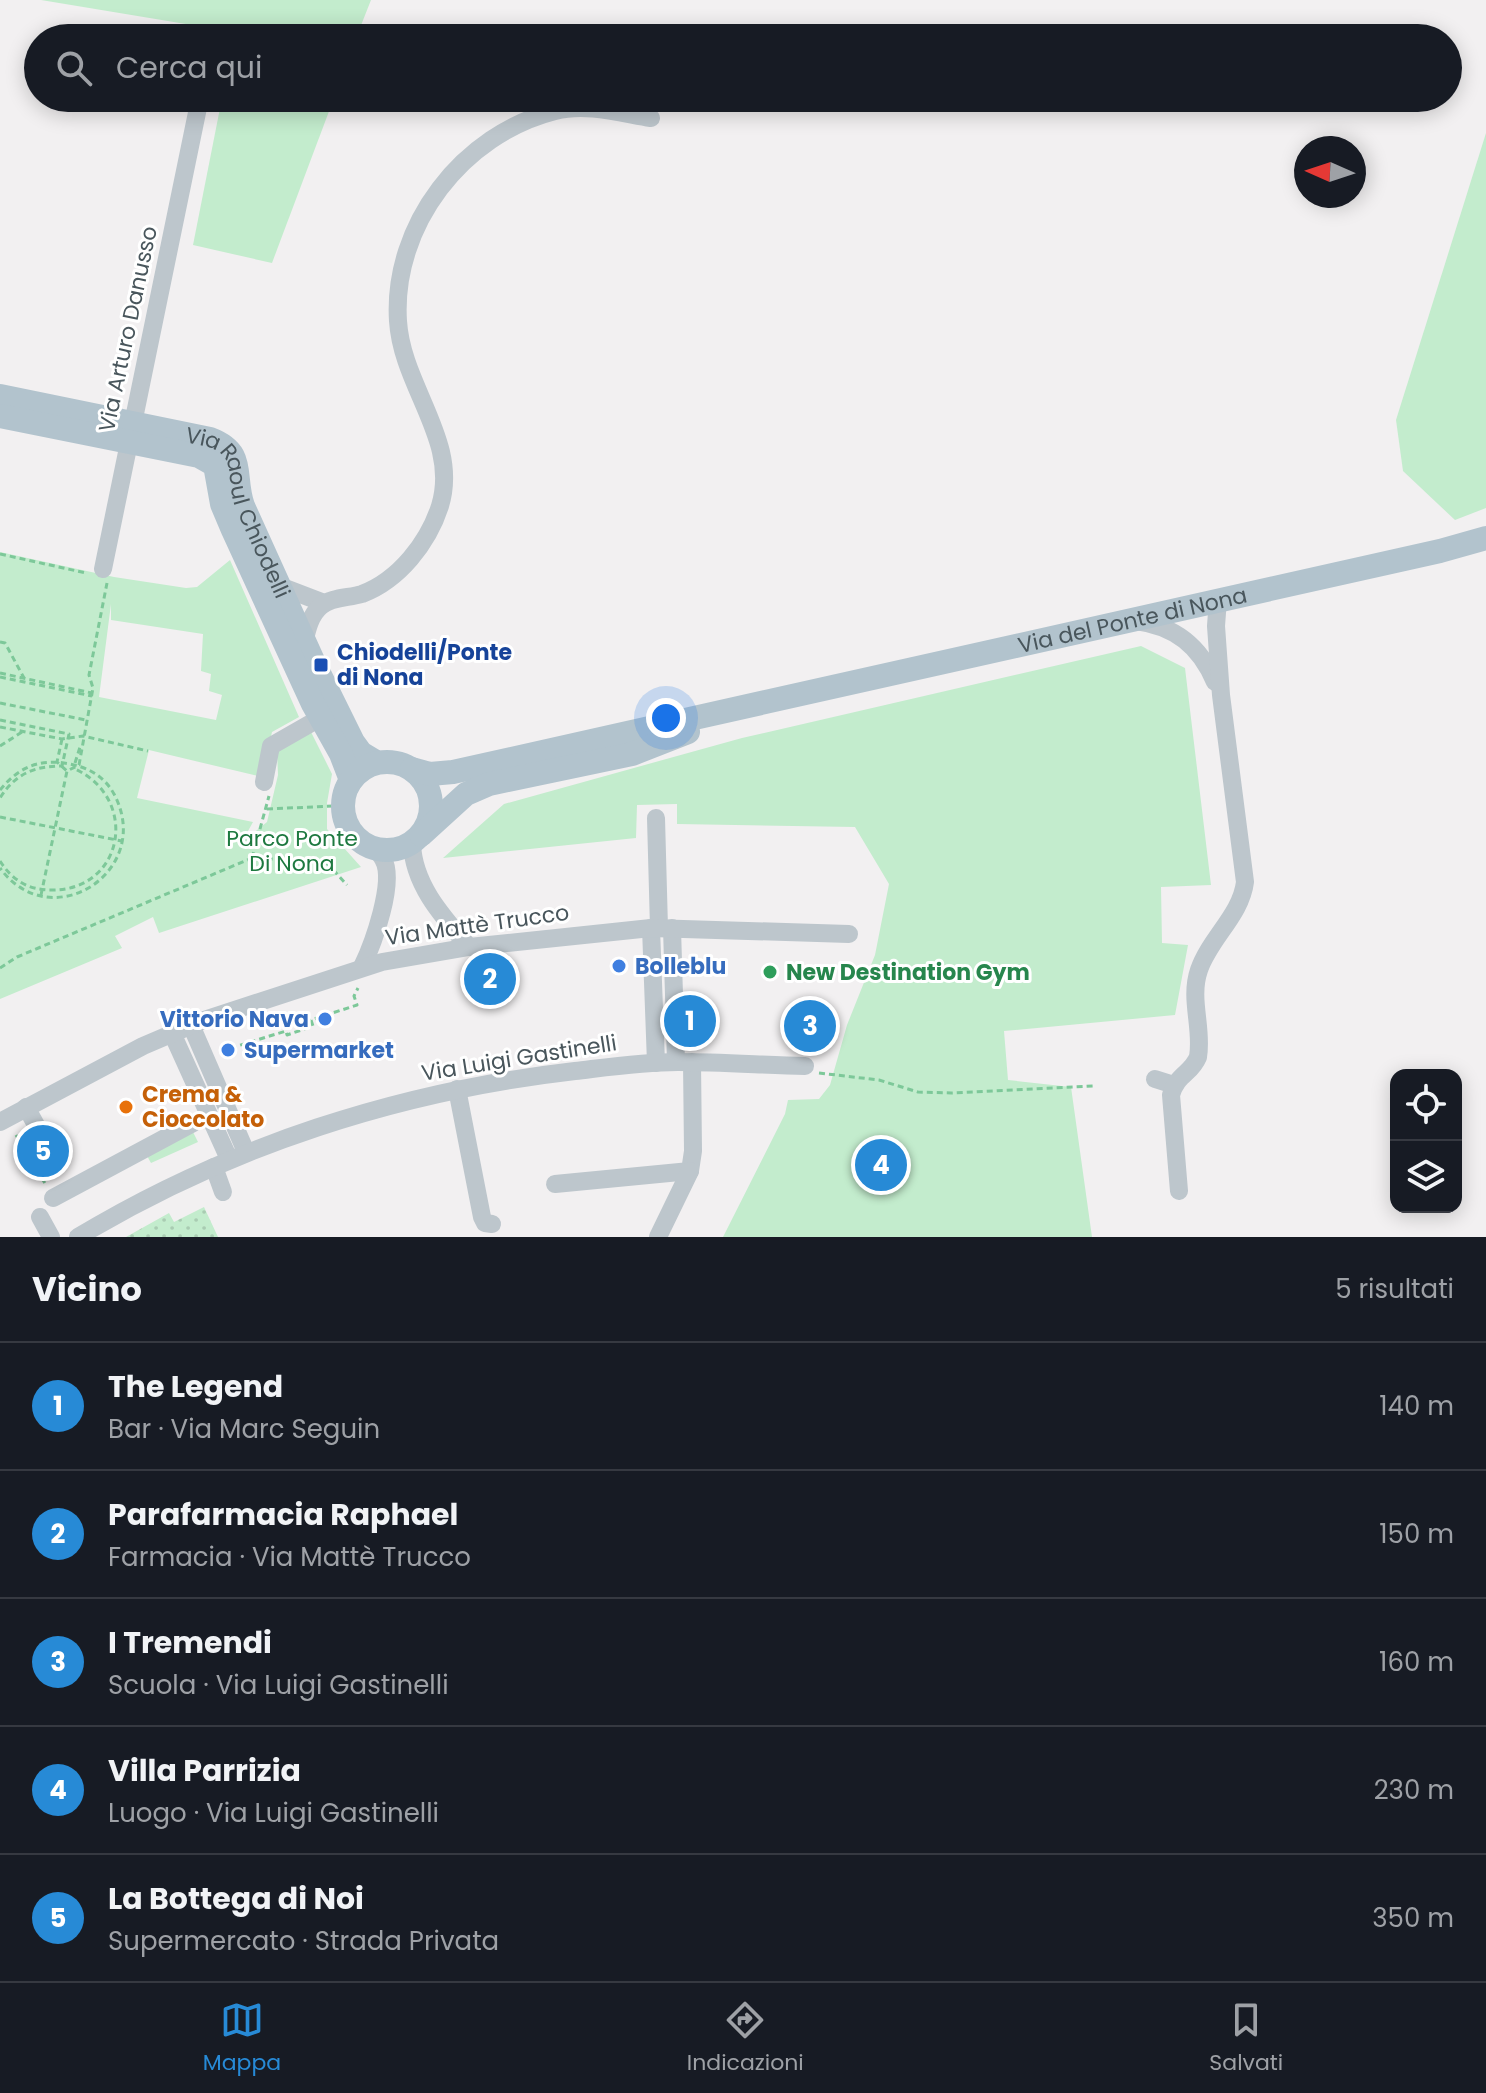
<!DOCTYPE html>
<html lang="it">
<meta charset="utf-8">
<style>
body{margin:0;font-family:Poppins,sans-serif;background:#20242c;color:#f1f3f6}
.controls{position:absolute;right:24px;bottom:24px;display:grid;overflow:hidden;border-radius:16px;box-shadow:0 4px 20px #0003}
.controls button{width:72px;height:72px;display:grid;place-items:center;padding:0;border:0;border-bottom:2px solid #363941;background:#171b24;color:#f1f3f6;font:40px sans-serif}
.compass{position:absolute;left:1294px;top:136px;width:72px;height:72px;border-radius:50%;background:#171b24;box-shadow:0 4px 20px #0003;rotate:273deg}
.you{position:absolute;left:666px;top:718px;width:28px;height:28px;margin:-20px;border:6px solid #fff;border-radius:50%;background:#1a73e8;box-shadow:0 0 0 12px #1a73e833}
.badge{display:grid;place-items:center;width:52px;height:52px;border-radius:50%;background:#278ad6;color:#fff;font-size:26px;font-weight:700}
.pin{position:absolute;translate:-50% -50%;border:4px solid #fff;box-shadow:0 2px 8px #0006}
.list{margin:0;padding:0;list-style:none}
h2{display:flex;justify-content:space-between;align-items:center;height:104px;margin:0;padding:0 32px;font-size:34px}
h2 small{font-size:26px;font-weight:400;color:#9ea1a6}
.list li{display:grid;grid-template-columns:52px 1fr auto;gap:24px;align-items:center;box-sizing:border-box;height:128px;padding:0 32px;border-top:2px solid #363941}
.list b{display:block;font-size:30px;white-space:nowrap}
.list p{margin:0;font-size:26px;white-space:nowrap;color:#9ea1a6}
.list em{font-size:26px;font-style:normal;color:#9ea1a6}
.icon{flex:none;width:44px;height:44px;fill:none;stroke:currentColor;stroke-width:2;stroke-linecap:round;stroke-linejoin:round}
.map{position:relative;flex:none;width:1486px;height:1237px;overflow:hidden}
.search{position:absolute;background:#171b24;box-shadow:0 4px 20px #0003;left:24px;right:24px;top:24px;height:88px;display:flex;align-items:center;gap:20px;box-sizing:border-box;padding:0 28px;border-radius:44px;color:#9ea1a6;font-size:30px}
.sheet{height:744px;background:#171b24}
nav{display:flex;justify-content:space-around;align-items:center;box-sizing:border-box;height:112px;border-top:2px solid #363941;background:#171b24;font-size:22px;color:#9ea1a6}
nav a{display:grid;justify-items:center;gap:4px}
nav .on{color:#278ad6}
.map>svg:first-child{display:block}
</style>
<div class="map">
<svg width="1486" height="1237" viewBox="0 0 1486 1237">
<defs>
<pattern id="garden-dots" width="8" height="8" patternUnits="userSpaceOnUse" patternTransform="scale(2)"><rect width="8" height="8" fill="#c3eccd"/><path d="M2 2h.1M6 6h.1" fill="none" stroke="#a9ccb2" stroke-width="1.8" stroke-linecap="round"/></pattern>
</defs>
<rect width="100%" height="100%" fill="#f2f0f1"/>
<g fill="#c3eccd" fill-rule="evenodd">
<path d="M 41,0 L 371,0 L 356,38 L 234,38 L 234,32 Z"/>
<path d="M 222,98 L 334,98 L 272,263 L 193,245 Z"/>
<path d="M 1486,133 L 1486,508 L 1455,520 L 1403,471 L 1396,420 Z"/>
<path d="M 0,552 L 114,577 L 186,588 L 197,587 L 230,560 L 299,717 L 272,732 L 262,777 L 149,750 L 137,798 L 253,822 L 242,842 L 267,822 L 278,775 L 277,750 L 311,732 L 332,774 L 327,803 L 327,829 L 361,867 L 159,933 L 153,917 L 115,936 L 122,948 L 0,999 ZM 111,604 L 111,620 L 203,634 L 201,671 L 211,674 L 209,691 L 222,695 L 216,720 L 99,697 Z"/>
<path d="M 1141,646 L 1185,668 L 1211,885 L 1161,887 L 1162,943 L 1188,945 L 1175,1015 L 1004,1031 L 1008,1080 L 1071,1087 L 1092,1237 L 723,1237 L 785,1114 L 788,1100 L 819,1099 L 830,1085 L 847,1025 L 875,955 L 889,884 L 855,827 L 677,824 L 677,804 L 637,805 L 636,838 L 443,858 L 504,804 L 742,738 Z"/>
<path d="M 192,1130 L 198,1142 L 151,1163 L 146,1154 Z"/>
</g>
<path fill="url(#garden-dots)" d="M 204,1207 L 218,1237 L 126,1237 L 169,1213 L 174,1222 Z"/>
<g fill="none" stroke-linecap="round" stroke-linejoin="round">
<g stroke="#7dc899" stroke-width="3" stroke-dasharray="6 4" stroke-linecap="butt">
<path d="M 0,554 L 86,573"/>
<path d="M 0,642 L 5,643 L 24,678"/>
<path d="M 0,673 L 92,693"/>
<path d="M 0,677 L 92,696"/>
<path d="M 0,703 L 86,720"/>
<path d="M 0,720 L 69,734 L 62,766 C 34,766 15,774 0,798"/>
<path d="M 0,727 L 62,739 L 83,736 L 148,751"/>
<path d="M 62,739 L 57,762 L 67,771"/>
<path d="M 0,746 L 22,732"/>
<path d="M 75,763 L 80,747"/>
<path d="M 0,790 C 17,769 37,759 64,763 C 85,766 103,774 114,794 C 155,871 51,938 0,868"/>
<path d="M 267,809 L 334,806"/>
<path d="M 0,817 L 122,841"/>
<path d="M 252,858 L 269,796"/>
<path d="M 0,861 C 12,880 28,890 51,890 C 124,891 140,799 75,769"/>
<path d="M 41,895 L 67,771 L 79,765 L 93,688 L 89,675 L 107,583"/>
<path d="M 0,968 L 17,957 L 252,858 L 326,862 L 347,885"/>
<path d="M 221,1051 L 286,1031 L 287,1035 L 313,1026 L 311,1020 L 357,1005 L 354,996 L 358,988"/>
<path d="M 819,1073 L 879,1080 L 918,1092 L 951,1093 L 1093,1086"/>
<path d="M 16,1135 L 46,1185"/>
</g>
<g stroke="#bdc6cc" stroke-width="18">
<path d="M 103,569 L 200,98"/>
<path d="M 277,585 L 324,603"/>
<path d="M 1136,621 C 1175,626 1200,646 1215,682"/>
<path d="M 304,643 C 307,630 310,615 321,606 C 331,597 349,598 362,594 C 399,580 428,543 440,506 C 460,441 402,387 398,321 C 392,225 463,134 555,111 C 586,103 620,113 651,118"/>
<path d="M 264,782 L 271,746 L 320,718"/>
<path d="M 656,818 L 659,928"/>
<path d="M 412,843 C 413,884 442,916 469,947"/>
<path d="M 651,928 L 656,1063"/>
<path d="M 672,928 L 676,1062"/>
<path d="M 362,967 C 373,944 396,881 383,859 C 381,855 378,852 375,849"/>
<path d="M 191,1025 L 246,1152"/>
<path d="M 172,1033 L 229,1159"/>
<path d="M 1155,1079 L 1174,1085"/>
<path d="M 457,1089 L 482,1217 L 485,1223 L 492,1224"/>
<path d="M 26,1107 L 36,1125"/>
<path d="M 0,1122 L 143,1046 L 204,1020 L 382,962 L 469,947 L 651,928 L 849,934"/>
<path d="M 214,1167 L 223,1192"/>
<path d="M 555,1184 L 690,1171 L 693,1151 L 692,1062"/>
<path d="M 1179,1191 L 1171,1095 C 1177,1074 1191,1074 1198,1057 C 1203,1028 1189,999 1199,970 C 1210,938 1241,915 1245,882 L 1221,695 L 1216,626 L 1218,599"/>
<path d="M 53,1198 L 193,1123"/>
<path d="M 40,1217 L 51,1237"/>
<path d="M 78,1237 C 229,1146 400,1091 575,1071 C 609,1067 643,1062 678,1062 C 720,1062 763,1065 805,1066"/>
<path d="M 658,1237 L 690,1171"/>
</g>
<g stroke="#b2c3cd" stroke-width="24">
<path id="s1" d="M 0,396 L 210,439 C 247,453 232,475 243,506 L 314,663 L 353,742 L 361,753 L 376,762"/>
<path d="M 0,416 L 199,456 L 215,465 L 222,504 L 233,530 L 313,704 L 341,754 L 351,780"/>
<circle cx="387" cy="806" r="44"/>
<path id="s2" d="M 412,769 L 430,774 L 453,772 L 1440,551 L 1486,538"/>
<path d="M 421,835 L 466,794 L 489,784 L 632,754 L 688,732"/>
</g>
</g>
<rect fill="#1a4fb4" stroke="#fff" stroke-width="3" x="313" y="657" width="16" height="16" rx="4"/>
<g fill="#3f7fe0" stroke="#fff" stroke-width="3">
<circle cx="619" cy="966" r="8"/>
<circle cx="325" cy="1019" r="8"/>
<circle cx="228" cy="1050" r="8"/>
</g>
<circle fill="#2e9e5b" stroke="#fff" stroke-width="3" cx="770" cy="972" r="8"/>
<circle fill="#e8710a" stroke="#fff" stroke-width="3" cx="126" cy="1107" r="8"/>
<g text-anchor="middle" dominant-baseline="central" stroke-width="6" stroke-linejoin="round" paint-order="stroke">
<g font-size="22" fill="#49565c" stroke="#fff">
<text transform="translate(128 329) rotate(-78)">Via Arturo Danusso</text>
<text stroke="none"><textPath href="#s1" startOffset="292">Via Raoul Chiodelli</textPath></text>
<text stroke="none"><textPath href="#s2" startOffset="738">Via del Ponte di Nona</textPath></text>
<text transform="translate(477 925) rotate(-8)">Via Mattè Trucco</text>
<text transform="translate(519 1058) rotate(-9)">Via Luigi Gastinelli</text>
</g>
<g font-size="22" font-weight="bold" fill="#164399" stroke="#fff" text-anchor="start">
<text x="337" y="652">Chiodelli/Ponte<tspan x="337" dy="25">di Nona</tspan></text>
</g>
<g font-size="22" fill="#1e7940" stroke="#fff">
<text x="292" y="838">Parco Ponte<tspan x="292" dy="25">Di Nona</tspan></text>
</g>
<g font-size="22" font-weight="bold" fill="#366cbe" stroke="#fff" text-anchor="start">
<text x="635" y="966">Bolleblu</text>
<text x="309" y="1019" text-anchor="end">Vittorio Nava</text>
<text x="244" y="1050">Supermarket</text>
</g>
<g font-size="22" font-weight="bold" fill="#27864d" stroke="#fff" text-anchor="start">
<text x="786" y="972">New Destination Gym</text>
</g>
<g font-size="22" font-weight="bold" fill="#c56008" stroke="#fff" text-anchor="start">
<text x="142" y="1094">Crema &amp;<tspan x="142" dy="25">Cioccolato</tspan></text>
</g>
</g>
</svg>
<div class="controls">
<button><svg class="icon" aria-label="locate" viewBox="0 0 24 24"><circle cx="12" cy="12" r="6"/><path d="M12 2v4M12 18v4M2 12h4M18 12h4"/></svg></button>
<button><svg class="icon" aria-label="layers" viewBox="0 0 24 24"><path d="M12 4l9 5-9 5-9-5zM3 14l9 5 9-5"/></svg></button>
</div>
<svg class="compass" viewBox="-18 -18 36 36"><path d="M0-13l5 13h-10z" fill="#e53935"/><path d="M0 13l5-13h-10z" fill="#9ea1a6"/></svg>
<div class="you"></div>
<div class="pin badge" style="left:690px;top:1021px">1</div>
<div class="pin badge" style="left:490px;top:979px">2</div>
<div class="pin badge" style="left:810px;top:1026px">3</div>
<div class="pin badge" style="left:881px;top:1165px">4</div>
<div class="pin badge" style="left:43px;top:1151px">5</div>
<div class="search"><svg class="icon" aria-label="search" viewBox="0 0 24 24"><circle cx="10" cy="10" r="6"/><path d="M15 15l6 6"/></svg>Cerca qui</div>
</div>
<section class="sheet">
<h2>Vicino<small>5 risultati</small></h2>
<ul class="list">
<li><span class="badge">1</span><div><b>The Legend</b><p>Bar · Via Marc Seguin</p></div><em>140 m</em></li>
<li><span class="badge">2</span><div><b>Parafarmacia Raphael</b><p>Farmacia · Via Mattè Trucco</p></div><em>150 m</em></li>
<li><span class="badge">3</span><div><b>I Tremendi</b><p>Scuola · Via Luigi Gastinelli</p></div><em>160 m</em></li>
<li><span class="badge">4</span><div><b>Villa Parrizia</b><p>Luogo · Via Luigi Gastinelli</p></div><em>230 m</em></li>
<li><span class="badge">5</span><div><b>La Bottega di Noi</b><p>Supermercato · Strada Privata</p></div><em>350 m</em></li>
</ul>
</section>
<nav>
<a class="on"><svg class="icon" aria-label="map" viewBox="0 0 24 24"><path d="M3 6l6-2 6 2 6-2v14l-6 2-6-2-6 2zM9 4v14M15 6v14"/></svg>Mappa</a>
<a><svg class="icon" aria-label="directions" viewBox="0 0 24 24"><path d="M12 3l9 9-9 9-9-9zM9 14v-3h6M13 9l2 2-2 2"/></svg>Indicazioni</a>
<a><svg class="icon" aria-label="saved" viewBox="0 0 24 24"><path d="M7 4h10v16l-5-4-5 4z"/></svg>Salvati</a>
</nav>
